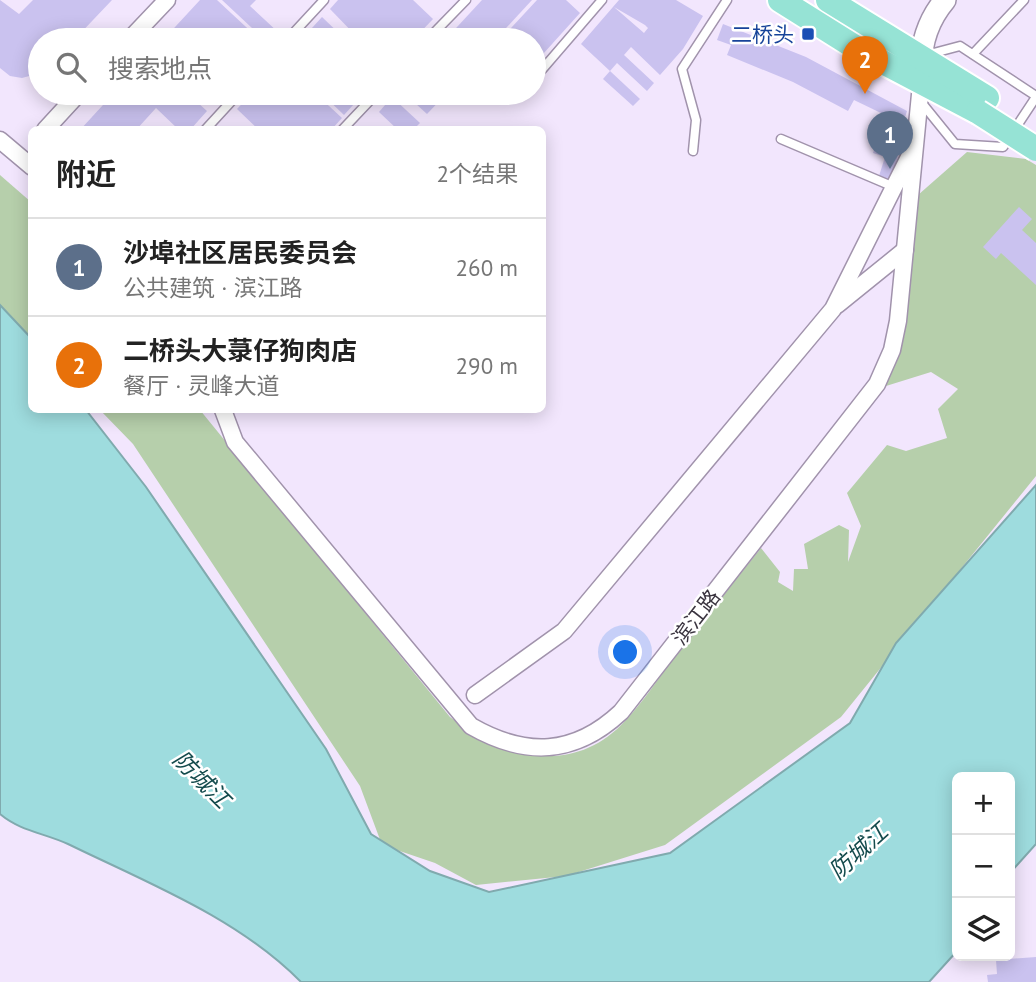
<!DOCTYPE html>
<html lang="zh">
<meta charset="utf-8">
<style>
body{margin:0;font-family:"PT Sans","Noto Sans SC",sans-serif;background:#f2f2f2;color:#222}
.controls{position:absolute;right:21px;bottom:21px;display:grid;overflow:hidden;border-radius:10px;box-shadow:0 4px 18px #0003}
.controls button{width:63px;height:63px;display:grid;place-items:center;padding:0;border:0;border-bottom:2px solid #e0e0e0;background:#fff;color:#222;font:35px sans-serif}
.you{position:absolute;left:626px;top:653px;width:24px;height:24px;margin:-18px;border:5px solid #fff;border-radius:50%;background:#1a73e8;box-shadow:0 0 0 10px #1a73e833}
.badge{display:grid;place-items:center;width:46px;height:46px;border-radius:50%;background:#111827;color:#fff;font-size:23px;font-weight:700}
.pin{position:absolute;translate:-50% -58px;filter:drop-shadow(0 2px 4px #0008)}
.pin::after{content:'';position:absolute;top:37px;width:24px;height:21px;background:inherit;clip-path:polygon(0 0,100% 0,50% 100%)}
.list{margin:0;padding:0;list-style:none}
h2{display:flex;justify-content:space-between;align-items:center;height:91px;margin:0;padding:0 28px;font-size:30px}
h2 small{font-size:23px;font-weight:400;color:#767676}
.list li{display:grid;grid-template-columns:46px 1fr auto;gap:21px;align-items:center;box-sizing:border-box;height:98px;padding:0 28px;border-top:2px solid #e0e0e0}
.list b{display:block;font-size:26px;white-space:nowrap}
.list p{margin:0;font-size:23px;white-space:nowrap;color:#767676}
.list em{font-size:23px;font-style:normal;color:#767676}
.icon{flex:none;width:38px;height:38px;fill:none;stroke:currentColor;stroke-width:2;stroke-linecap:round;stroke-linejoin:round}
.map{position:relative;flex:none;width:1036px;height:982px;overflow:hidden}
.search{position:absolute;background:#fff;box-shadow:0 4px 18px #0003;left:28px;top:28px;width:518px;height:77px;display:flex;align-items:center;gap:18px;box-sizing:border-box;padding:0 24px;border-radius:38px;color:#767676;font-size:26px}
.panel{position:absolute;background:#fff;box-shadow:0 4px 18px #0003;left:28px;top:126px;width:518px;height:287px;border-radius:10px}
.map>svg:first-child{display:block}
</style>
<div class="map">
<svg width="1036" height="982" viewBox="0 0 1036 982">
<rect width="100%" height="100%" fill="#f2e6fd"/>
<g fill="#b6cfab">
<path d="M 967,152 L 1026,159 L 1036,165 L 1036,476 L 841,717 L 665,845 L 566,876 L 476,885 L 435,863 L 382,845 L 360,786 L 133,444 L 100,410 L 200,410 L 450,717 C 505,759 574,777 626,720 C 643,702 657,680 672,661 C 702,623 731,585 761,548 L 780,572 L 778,582 L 793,591 L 794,569 L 808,569 L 804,544 L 839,525 L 849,530 L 848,562 L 861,526 L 847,493 L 887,445 L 906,451 L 947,438 L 938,409 L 958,389 L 931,372 L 886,386 L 904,338 L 918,195 Z"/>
<path d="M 0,175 L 31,202 L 31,339 L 0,307 Z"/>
</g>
<path fill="#9edcde" stroke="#80aaae" stroke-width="2" d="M 0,305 L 31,338 L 32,410 L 86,410 L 146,487 L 326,749 L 371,834 L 430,871 L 489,892 L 670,853 L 850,723 L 896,643 L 1036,485 L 1036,844 L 1010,873 L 1010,777 L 957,777 L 957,951 L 929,982 L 301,982 C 238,918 148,883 68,844 C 44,833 20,831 0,814 Z"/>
<g fill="#cac2ef" fill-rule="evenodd">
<path d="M 0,0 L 19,14 L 33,0 L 112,0 L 74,40 L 40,40 L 40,73 L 22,78 L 10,76 L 0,68 Z"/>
<path d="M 200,0 L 217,0 L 260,40 L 238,40 L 227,31 L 219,40 L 163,40 Z"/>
<path d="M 222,0 L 256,0 L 250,6 L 279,33 L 272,40 L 265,40 Z"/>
<path d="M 338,0 L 413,0 L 433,19 L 413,40 L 360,40 L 330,9 Z"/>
<path d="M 482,0 L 532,0 L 495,40 L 445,40 Z"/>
<path d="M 537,0 L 566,0 L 580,13 L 534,64 L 534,40 L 500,40 Z"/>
<path d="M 619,0 L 676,0 L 703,16 L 683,49 L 660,75 L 631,47 L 624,55 L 654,83 L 647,91 L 617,63 L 610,71 L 581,44 ZM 614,7 L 645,25 L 648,28 L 644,33 Z"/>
<path d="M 322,17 L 346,40 L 301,40 Z"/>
<path d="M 723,24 L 806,57 L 907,111 L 899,136 L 879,131 L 883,114 L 854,100 L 848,111 L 793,82 L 727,55 L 731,45 L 717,40 Z"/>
<path d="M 610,71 L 640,99 L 633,106 L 603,79 Z"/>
<path d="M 114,93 L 187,93 L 207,111 L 190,130 L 179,130 L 156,108 L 136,130 L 80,130 Z"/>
<path d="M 252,93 L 315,93 L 342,118 L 331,130 L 259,130 L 237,109 Z"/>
<path d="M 321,93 L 364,93 L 344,115 Z"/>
<path d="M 404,93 L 447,93 L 427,114 Z"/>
<path d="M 392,97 L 420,123 L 413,130 L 398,130 L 379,112 Z"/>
<path d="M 879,135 L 902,142 L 891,180 L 879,176 L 885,157 L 873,153 Z"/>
<path d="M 1019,207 L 1032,219 L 1022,230 L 1036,243 L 1036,285 L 1001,253 L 996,259 L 983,247 Z"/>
<path d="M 1036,957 L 1036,982 L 988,982 L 987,975 L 997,974 L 996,960 Z"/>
</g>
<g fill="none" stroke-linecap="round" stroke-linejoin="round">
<g stroke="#a193ac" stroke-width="11">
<g id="lane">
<path d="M 287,40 L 324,0"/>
<path d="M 427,40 L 466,0"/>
<path d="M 973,54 L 1024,0"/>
<path d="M 926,55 L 960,46 L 1036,96"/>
<path d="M 534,79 L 602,0"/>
<path d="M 921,102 L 955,144 L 1003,147 L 1036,97"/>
<path d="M 205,130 L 239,93"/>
<path d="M 342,130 L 377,93"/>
<path d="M 781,139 L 894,187"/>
<path d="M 693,151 L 696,120 L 682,69 L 727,0"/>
</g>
</g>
<g stroke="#a193ac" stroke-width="19">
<g id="street">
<path d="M 129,40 L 167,0"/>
<path d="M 45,130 L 79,93"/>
<path d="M 0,140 L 32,167"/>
<path d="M 837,305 L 905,250"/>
<path d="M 223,410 L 235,442 L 471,726 C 525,757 574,756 621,712 L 877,384 L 892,350 L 898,321 L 921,84"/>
<path d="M 475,695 L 564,631 L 833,309 L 910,155"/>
</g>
</g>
<g stroke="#a193ac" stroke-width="24">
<path id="secondary" d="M 921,72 C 920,46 928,20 945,0"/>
</g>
<g stroke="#fff" stroke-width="28">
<g id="primary">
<path d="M 780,0 L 858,49 L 978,112"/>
<path d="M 828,0 L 987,98"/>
</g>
</g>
<use href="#lane" stroke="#fff" stroke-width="8"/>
<use href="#street" stroke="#fff" stroke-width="16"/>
<use href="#secondary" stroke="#fff" stroke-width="21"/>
<use href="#primary" stroke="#96e3d5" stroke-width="24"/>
<g stroke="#fff" stroke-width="28" stroke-linecap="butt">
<path id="primary-bridge" d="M 978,112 L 1036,149"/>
</g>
<use href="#primary-bridge" stroke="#96e3d5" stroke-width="24"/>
</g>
<rect fill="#1a4fb4" stroke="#fff" stroke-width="2.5" x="801" y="27" width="14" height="14" rx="3.5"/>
<g text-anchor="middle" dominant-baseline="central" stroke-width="5" stroke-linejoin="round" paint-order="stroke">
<g font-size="21" fill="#164399" stroke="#fff" text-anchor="end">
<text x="794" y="34">二桥头</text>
</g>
<g font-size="21" fill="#3a343f" stroke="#fff">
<text transform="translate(696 617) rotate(-52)">滨江路</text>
</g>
<g font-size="23" font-style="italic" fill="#144b4d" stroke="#fff">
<text transform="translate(202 779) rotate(45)">防城江</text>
<text transform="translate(858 851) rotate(-42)">防城江</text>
</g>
</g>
</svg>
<div class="controls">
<button>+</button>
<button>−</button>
<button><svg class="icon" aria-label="layers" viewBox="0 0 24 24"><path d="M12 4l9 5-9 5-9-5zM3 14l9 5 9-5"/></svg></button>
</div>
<div class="you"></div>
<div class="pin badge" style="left:890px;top:169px;background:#5c6f8a">1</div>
<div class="pin badge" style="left:865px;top:94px;background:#e8710a">2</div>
<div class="search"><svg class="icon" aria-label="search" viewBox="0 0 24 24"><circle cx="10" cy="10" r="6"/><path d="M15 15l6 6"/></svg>搜索地点</div>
<section class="panel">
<h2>附近<small>2个结果</small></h2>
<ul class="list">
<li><span class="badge" style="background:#5c6f8a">1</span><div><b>沙埠社区居民委员会</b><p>公共建筑 · 滨江路</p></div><em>260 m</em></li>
<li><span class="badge" style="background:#e8710a">2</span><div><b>二桥头大菉仔狗肉店</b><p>餐厅 · 灵峰大道</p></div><em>290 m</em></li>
</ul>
</section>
</div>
